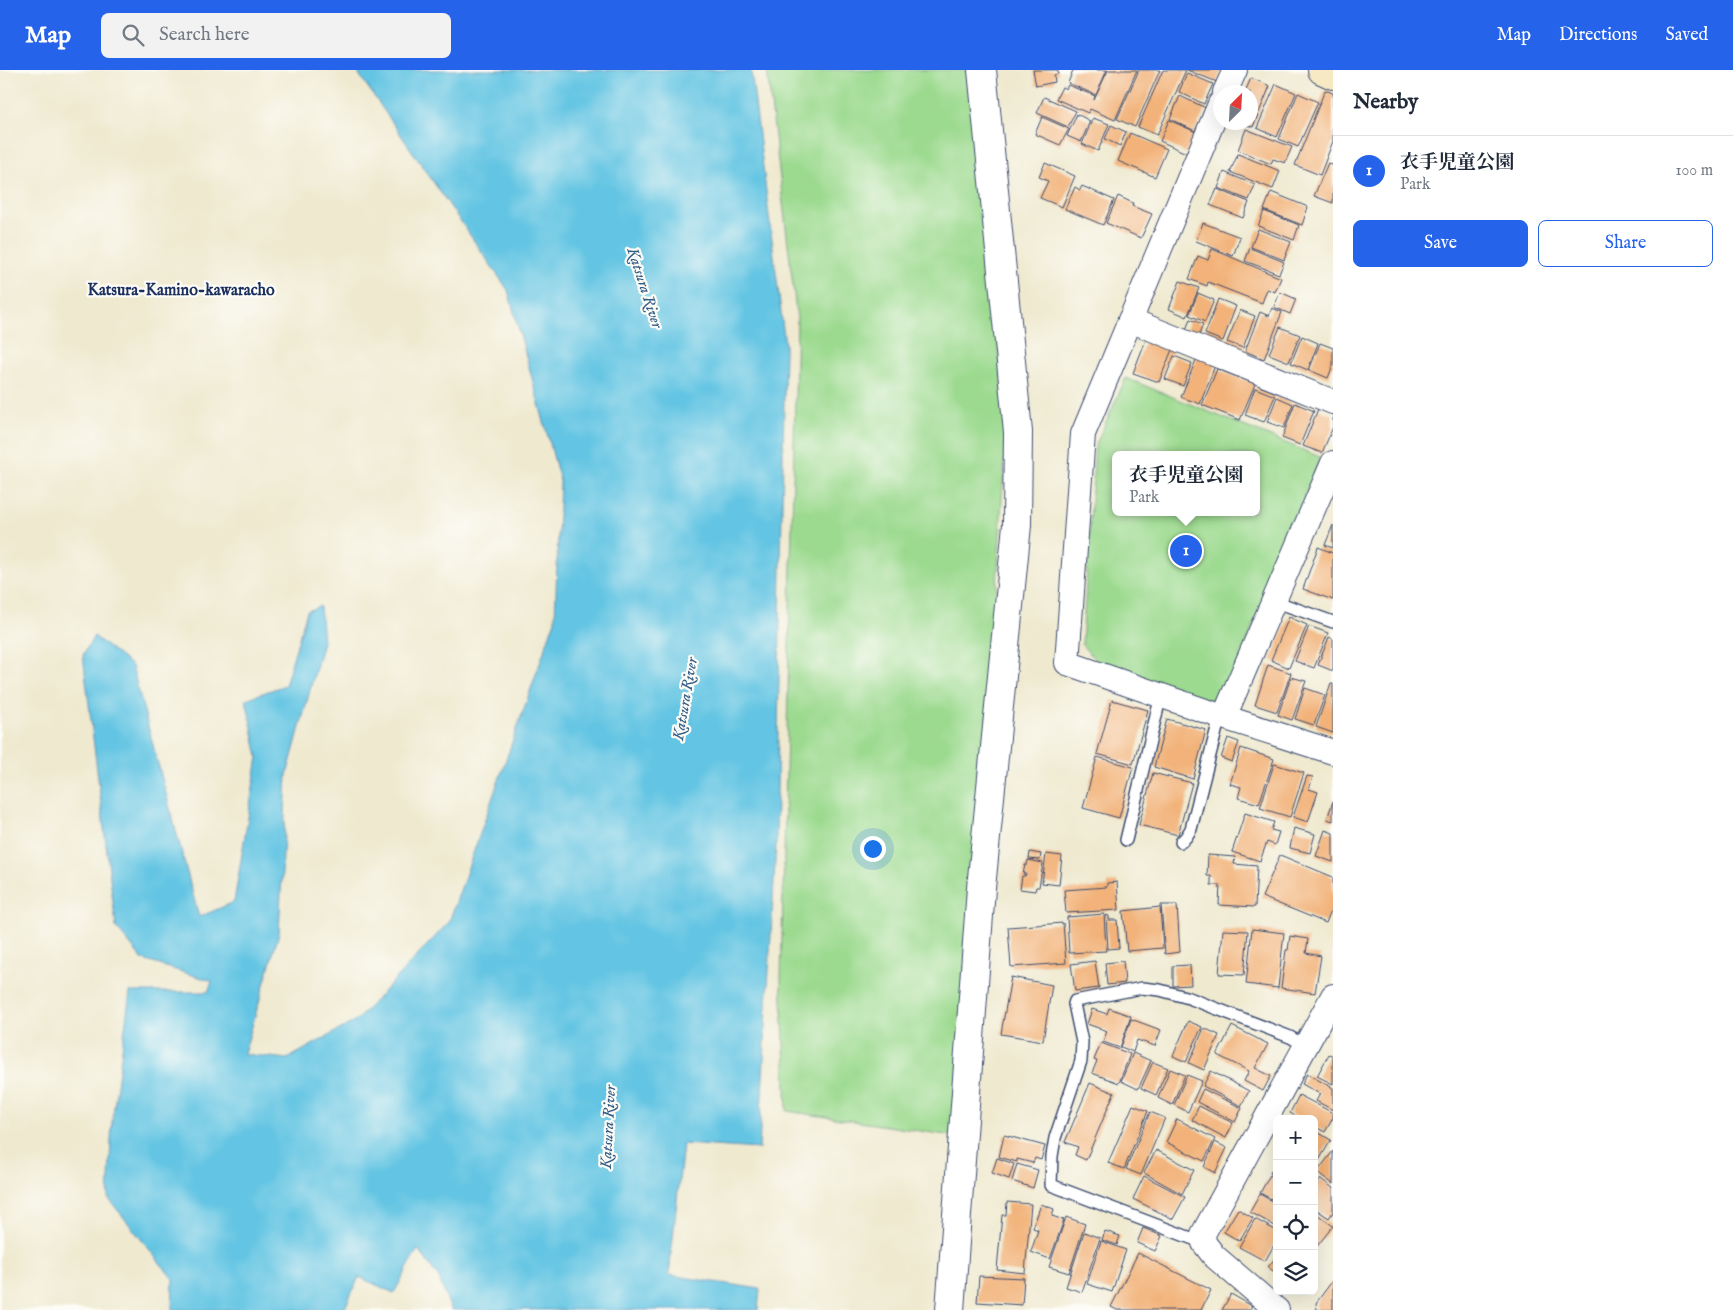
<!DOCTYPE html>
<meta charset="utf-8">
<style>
body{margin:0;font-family:"IM FELL English","Noto Serif JP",serif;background:#f2f2f3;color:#1f2937}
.controls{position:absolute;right:15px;bottom:15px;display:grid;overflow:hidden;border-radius:8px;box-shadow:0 5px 20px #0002}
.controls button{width:45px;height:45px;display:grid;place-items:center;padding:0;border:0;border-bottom:1px solid #e0e1e3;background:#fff;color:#1f2937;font:25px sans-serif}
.compass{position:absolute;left:1213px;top:15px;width:45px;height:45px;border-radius:50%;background:#fff;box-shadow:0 5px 20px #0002;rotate:24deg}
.you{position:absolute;left:872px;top:778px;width:18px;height:18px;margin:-12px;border:4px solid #fff;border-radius:50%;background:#1a73e8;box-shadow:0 0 0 8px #1a73e833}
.badge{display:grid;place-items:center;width:32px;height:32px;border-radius:50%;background:#2563eb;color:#fff;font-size:16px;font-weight:700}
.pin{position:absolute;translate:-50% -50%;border:2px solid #fff;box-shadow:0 1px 5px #0006}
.popup{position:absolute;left:1112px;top:381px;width:148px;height:65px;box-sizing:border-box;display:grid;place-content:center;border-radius:8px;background:#fff;filter:drop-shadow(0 1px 4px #0005);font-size:16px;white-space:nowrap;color:#747a83}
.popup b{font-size:19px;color:#1f2937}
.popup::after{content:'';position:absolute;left:50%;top:100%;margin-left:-10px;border:10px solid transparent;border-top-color:#fff}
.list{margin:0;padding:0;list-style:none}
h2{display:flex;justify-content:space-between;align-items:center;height:65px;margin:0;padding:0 20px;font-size:21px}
h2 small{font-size:16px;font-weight:400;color:#747a83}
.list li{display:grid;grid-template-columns:32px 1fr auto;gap:15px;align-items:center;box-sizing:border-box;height:70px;padding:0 20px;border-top:1px solid #e0e1e3}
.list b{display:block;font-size:19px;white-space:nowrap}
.list p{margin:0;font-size:16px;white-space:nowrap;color:#747a83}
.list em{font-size:16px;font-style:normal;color:#747a83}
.actions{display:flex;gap:10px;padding:15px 20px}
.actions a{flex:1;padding:11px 0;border:1px solid #2563eb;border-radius:8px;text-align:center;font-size:18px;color:#2563eb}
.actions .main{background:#2563eb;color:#fff}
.icon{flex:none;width:28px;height:28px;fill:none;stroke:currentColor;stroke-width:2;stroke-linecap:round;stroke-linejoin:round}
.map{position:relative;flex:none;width:1333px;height:1240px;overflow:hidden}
header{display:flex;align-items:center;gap:30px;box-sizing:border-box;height:70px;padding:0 25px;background:#2563eb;color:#fff}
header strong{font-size:24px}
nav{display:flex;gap:28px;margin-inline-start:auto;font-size:18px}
.search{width:350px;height:45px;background:#f2f2f3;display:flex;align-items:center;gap:12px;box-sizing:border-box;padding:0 18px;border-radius:8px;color:#747a83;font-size:19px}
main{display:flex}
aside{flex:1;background:#fff}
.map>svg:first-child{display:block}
</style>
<header>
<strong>Map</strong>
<div class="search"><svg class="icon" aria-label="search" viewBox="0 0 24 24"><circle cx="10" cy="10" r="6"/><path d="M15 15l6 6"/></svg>Search here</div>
<nav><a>Map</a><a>Directions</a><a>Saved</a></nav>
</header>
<main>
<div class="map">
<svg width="1333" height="1240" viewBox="0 0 1333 1240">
<rect width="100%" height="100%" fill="#fdfcf7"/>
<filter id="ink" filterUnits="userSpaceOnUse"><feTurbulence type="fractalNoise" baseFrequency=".02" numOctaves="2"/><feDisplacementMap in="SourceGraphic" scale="10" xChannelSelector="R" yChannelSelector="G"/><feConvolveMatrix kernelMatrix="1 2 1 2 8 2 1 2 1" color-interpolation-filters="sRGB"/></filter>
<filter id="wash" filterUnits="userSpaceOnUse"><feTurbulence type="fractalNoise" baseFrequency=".0096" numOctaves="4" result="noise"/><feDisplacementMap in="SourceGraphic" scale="20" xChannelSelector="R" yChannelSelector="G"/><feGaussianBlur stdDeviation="1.12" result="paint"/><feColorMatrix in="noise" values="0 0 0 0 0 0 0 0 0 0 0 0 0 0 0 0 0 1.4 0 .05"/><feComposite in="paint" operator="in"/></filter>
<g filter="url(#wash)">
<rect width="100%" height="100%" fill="#efe9cf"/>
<g fill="#9cda8f" stroke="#5c8476" fill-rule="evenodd">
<path d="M 767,0 L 966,0 L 981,79 L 1006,361 L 994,566 L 953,1066 L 787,1041 L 781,908 L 797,249 Z"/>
<path d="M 1126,308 L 1320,387 L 1227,622 L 1209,630 L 1102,597 L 1082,575 L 1095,376 ZM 1116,385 L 1256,385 L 1256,442 L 1116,442 Z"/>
</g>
<path fill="#64c5e3" stroke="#407aa0" d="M 356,0 L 751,0 L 785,275 L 776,775 L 759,1079 L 683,1074 L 669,1205 L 760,1219 L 758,1240 L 451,1240 L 439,1208 L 418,1179 L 394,1223 L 359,1207 L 344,1240 L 172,1240 L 173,1209 L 108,1128 L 112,1051 L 130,922 L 208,922 L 212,911 L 143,890 L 116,857 L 83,585 L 94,566 L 132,596 L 199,847 L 234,832 L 258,687 L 246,629 L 285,615 L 307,541 L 320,536 L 323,572 L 287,705 L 279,863 L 244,984 L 287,989 L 357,950 L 449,852 L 555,550 L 560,411 L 508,220 Z"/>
<g id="blocks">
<g fill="#f2b279">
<path d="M 1033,0 L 1058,0 L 1058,4 L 1054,5 L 1055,12 L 1036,16 Z"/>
<path d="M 1073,0 L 1107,0 L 1096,25 L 1068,13 Z"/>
<path d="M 1108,0 L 1137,0 L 1115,50 L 1090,39 L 1088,43 L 1056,29 L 1062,17 L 1066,19 L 1068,15 L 1095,26 L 1094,30 Z"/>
<path d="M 1139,0 L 1160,0 L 1135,57 L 1117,49 Z"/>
<path d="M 1163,0 L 1186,0 L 1157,65 L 1138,57 Z"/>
<path d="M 1187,0 L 1222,0 L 1217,12 Z"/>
<path d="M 1187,3 L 1213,14 L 1204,34 L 1179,22 Z"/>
<path d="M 1251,8 L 1270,16 L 1253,57 L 1241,53 L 1250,52 L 1250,22 L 1245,22 Z"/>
<path d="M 1276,14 L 1296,23 L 1277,67 L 1257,58 Z"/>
<path d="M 1325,20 L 1333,23 L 1333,71 L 1320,105 L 1295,95 Z"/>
<path d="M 1298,23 L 1318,32 L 1298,77 L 1279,69 Z"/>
<path d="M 1180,26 L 1206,38 L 1195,61 L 1170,49 Z"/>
<path d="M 1044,27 L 1076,41 L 1068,57 L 1037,43 Z"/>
<path d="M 1077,44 L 1090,51 L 1081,72 L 1067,66 Z"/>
<path d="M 1042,47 L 1069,59 L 1060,75 L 1035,64 Z"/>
<path d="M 1093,48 L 1109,54 L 1098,81 L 1082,74 Z"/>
<path d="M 1169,50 L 1196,62 L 1186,83 L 1160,71 Z"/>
<path d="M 1111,55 L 1126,62 L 1120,76 L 1105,69 Z"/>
<path d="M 1246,59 L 1292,77 L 1285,93 L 1273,89 L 1271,94 L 1238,80 Z"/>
<path d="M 1130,63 L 1167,79 L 1155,107 L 1118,91 Z"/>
<path d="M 1238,84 L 1280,101 L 1273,119 L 1230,102 Z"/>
<path d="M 1045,93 L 1075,106 L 1062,137 L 1040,128 L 1048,111 L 1039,107 Z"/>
<path d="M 1328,93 L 1333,95 L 1333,133 L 1314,126 Z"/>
<path d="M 1224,102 L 1255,115 L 1249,130 L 1218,118 Z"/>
<path d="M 1082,116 L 1114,130 L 1103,155 L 1065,139 L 1075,117 L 1080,120 Z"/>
<path d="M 1217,119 L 1249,132 L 1243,148 L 1210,135 Z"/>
<path d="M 1271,122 L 1308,137 L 1302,155 L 1264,140 Z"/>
<path d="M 1118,126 L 1133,133 L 1132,136 L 1152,144 L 1141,168 L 1106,153 Z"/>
<path d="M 1264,141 L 1299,155 L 1294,170 L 1258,156 Z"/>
<path d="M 1203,153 L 1240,167 L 1233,186 L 1196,171 Z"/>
<path d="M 1258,159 L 1291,172 L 1284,190 L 1251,177 Z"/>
<path d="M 1250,178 L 1284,192 L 1279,204 L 1245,191 Z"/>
<path d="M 1212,179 L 1281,208 L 1275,222 L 1267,219 L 1262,233 L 1208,212 L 1207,216 L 1189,209 L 1198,186 L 1208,190 Z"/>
<path d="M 1180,211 L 1199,218 L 1187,247 L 1169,239 Z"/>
<path d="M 1280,222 L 1296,229 L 1290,244 L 1274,237 Z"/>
<path d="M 1198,223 L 1214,230 L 1205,252 L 1189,245 Z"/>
<path d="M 1218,229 L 1236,236 L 1223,271 L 1205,264 Z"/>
<path d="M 1272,238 L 1282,242 L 1264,289 L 1245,281 L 1260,242 L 1269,246 Z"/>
<path d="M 1240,240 L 1255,246 L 1243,278 L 1227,272 Z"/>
<path d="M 1190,249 L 1203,254 L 1199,265 L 1186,260 Z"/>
<path d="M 1280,257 L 1300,265 L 1289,292 L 1269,284 Z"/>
<path d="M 1302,266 L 1318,273 L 1308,300 L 1291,293 Z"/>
<path d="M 1147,267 L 1173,277 L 1159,312 L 1133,303 Z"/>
<path d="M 1320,273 L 1333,278 L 1333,295 L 1328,308 L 1309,300 Z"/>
<path d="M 1198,285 L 1216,293 L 1200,334 L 1181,327 Z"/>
<path d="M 1174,286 L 1192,293 L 1183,316 L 1165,309 Z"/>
<path d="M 1217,299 L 1255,314 L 1240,350 L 1202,335 Z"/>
<path d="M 1261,310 L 1279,317 L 1277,323 L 1259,316 Z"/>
<path d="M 1255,318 L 1275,326 L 1264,352 L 1245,345 Z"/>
<path d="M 1277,327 L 1293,334 L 1284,358 L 1267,352 Z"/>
<path d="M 1295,333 L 1314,341 L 1300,375 L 1282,368 Z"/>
<path d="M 1318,339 L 1333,345 L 1333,357 L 1322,383 L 1303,376 Z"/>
<path d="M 1333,455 L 1333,478 L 1325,475 Z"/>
<path d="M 1318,477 L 1333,483 L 1333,530 L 1303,519 Z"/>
<path d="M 1289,547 L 1307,555 L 1289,598 L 1271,590 Z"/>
<path d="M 1309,556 L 1328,563 L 1314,598 L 1295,591 Z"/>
<path d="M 1329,567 L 1333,569 L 1333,601 L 1318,595 Z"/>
<path d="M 1268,595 L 1291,603 L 1277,642 L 1255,635 Z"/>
<path d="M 1291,607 L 1306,611 L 1292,650 L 1278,645 Z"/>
<path d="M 1331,613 L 1333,614 L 1333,663 L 1316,657 Z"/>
<path d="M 1305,618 L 1325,625 L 1314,655 L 1295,649 Z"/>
<path d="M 1112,630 L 1148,640 L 1133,694 L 1097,684 Z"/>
<path d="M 1167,649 L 1206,660 L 1193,709 L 1154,697 Z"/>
<path d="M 1228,668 L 1239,672 L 1232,692 L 1221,688 Z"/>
<path d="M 1241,678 L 1274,689 L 1259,734 L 1238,728 L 1241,717 L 1230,714 Z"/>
<path d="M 1097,687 L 1133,697 L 1119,748 L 1083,738 Z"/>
<path d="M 1274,694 L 1304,703 L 1290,747 L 1260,738 Z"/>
<path d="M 1153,703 L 1192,713 L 1178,765 L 1139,755 Z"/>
<path d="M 1307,706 L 1313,707 L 1309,719 L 1318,722 L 1308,752 L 1293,747 Z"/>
<path d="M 1333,731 L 1333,751 L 1327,749 Z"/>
<path d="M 1245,743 L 1274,752 L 1271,760 L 1279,762 L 1275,775 L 1267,772 L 1260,791 L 1232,782 Z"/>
<path d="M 1294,758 L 1315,764 L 1310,783 L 1290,778 Z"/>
<path d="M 1325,760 L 1333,763 L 1333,792 L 1316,786 Z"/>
<path d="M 1030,782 L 1041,784 L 1040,790 L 1029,789 Z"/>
<path d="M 1046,784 L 1062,786 L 1059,815 L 1042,813 Z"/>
<path d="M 1208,785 L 1235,787 L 1234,794 L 1257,796 L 1255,837 L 1219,835 L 1220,815 L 1211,815 L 1211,806 L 1207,806 Z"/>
<path d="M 1280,785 L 1333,807 L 1333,835 L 1326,853 L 1262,827 Z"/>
<path d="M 1028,790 L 1043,793 L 1039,817 L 1036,817 L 1035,821 L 1020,819 L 1022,806 L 1025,806 L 1026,804 L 1023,804 L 1025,795 L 1027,795 Z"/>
<path d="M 1117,812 L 1119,840 L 1066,843 L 1064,820 L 1107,817 L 1107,813 Z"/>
<path d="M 1161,835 L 1177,835 L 1180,882 L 1165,884 Z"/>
<path d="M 1160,837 L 1163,878 L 1127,881 L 1123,841 Z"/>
<path d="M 1104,844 L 1106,881 L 1069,883 L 1067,847 Z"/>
<path d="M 1106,845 L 1109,846 L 1109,850 L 1117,850 L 1119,878 L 1108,879 Z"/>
<path d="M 1063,853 L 1066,893 L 1011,897 L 1008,857 Z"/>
<path d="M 1252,859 L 1284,863 L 1278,918 L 1246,914 Z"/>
<path d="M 1223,860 L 1248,861 L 1244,905 L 1219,904 Z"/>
<path d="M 1290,866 L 1308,869 L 1306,883 L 1321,886 L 1315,923 L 1281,918 L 1286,880 L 1288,880 Z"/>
<path d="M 1095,891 L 1099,918 L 1075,921 L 1071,894 Z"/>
<path d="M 1123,891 L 1125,913 L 1107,915 L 1105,893 Z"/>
<path d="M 1190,895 L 1191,915 L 1173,916 L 1173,896 Z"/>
<path d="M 1011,907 L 1052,915 L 1043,971 L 1001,964 Z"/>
<path d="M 1109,938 L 1131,946 L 1120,978 L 1103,972 L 1107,961 L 1087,954 L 1092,939 L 1107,944 Z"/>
<path d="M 1131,949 L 1161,960 L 1155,976 L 1137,970 L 1133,982 L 1121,977 Z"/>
<path d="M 1188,951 L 1202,957 L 1186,992 L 1173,986 Z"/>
<path d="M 1232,956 L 1268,974 L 1255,998 L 1271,1006 L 1263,1021 L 1244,1011 L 1249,1001 L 1217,985 Z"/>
<path d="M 1204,958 L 1219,965 L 1204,1000 L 1189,993 Z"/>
<path d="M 1101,973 L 1130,984 L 1119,1013 L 1092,1003 L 1097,991 L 1094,990 Z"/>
<path d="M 1133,983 L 1151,991 L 1138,1019 L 1121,1011 Z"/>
<path d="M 1329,984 L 1333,986 L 1333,1014 L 1317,1006 Z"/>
<path d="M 1153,992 L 1168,998 L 1156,1025 L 1141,1018 Z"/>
<path d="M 1170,999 L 1185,1005 L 1172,1035 L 1158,1028 Z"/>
<path d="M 1211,1001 L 1249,1021 L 1241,1036 L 1203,1016 Z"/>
<path d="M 1307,1004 L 1333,1018 L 1333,1040 L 1316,1031 L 1320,1024 L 1302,1014 Z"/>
<path d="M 1187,1005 L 1202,1011 L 1188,1042 L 1174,1035 Z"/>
<path d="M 1090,1013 L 1114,1023 L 1086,1090 L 1075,1085 L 1078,1077 L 1065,1072 Z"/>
<path d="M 1203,1019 L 1242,1038 L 1235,1052 L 1197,1032 Z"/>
<path d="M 1299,1025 L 1333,1043 L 1333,1048 L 1325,1062 L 1314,1056 L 1314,1049 L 1301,1049 L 1290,1043 Z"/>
<path d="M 1133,1035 L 1148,1041 L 1124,1099 L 1108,1093 Z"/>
<path d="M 1199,1036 L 1233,1053 L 1226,1068 L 1192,1050 Z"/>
<path d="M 1150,1042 L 1165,1048 L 1141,1105 L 1126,1099 Z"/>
<path d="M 1177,1049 L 1215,1069 L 1204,1091 L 1166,1072 Z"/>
<path d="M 1314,1060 L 1331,1070 L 1318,1092 L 1314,1089 Z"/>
<path d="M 1004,1065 L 1045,1076 L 1041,1090 L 1035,1088 L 1033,1093 L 1017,1089 L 1017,1092 L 999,1087 Z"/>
<path d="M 1215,1072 L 1227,1078 L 1215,1103 L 1204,1097 Z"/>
<path d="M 1156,1080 L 1194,1100 L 1182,1124 L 1144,1103 Z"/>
<path d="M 1333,1081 L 1333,1114 L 1317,1102 Z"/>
<path d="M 997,1088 L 1014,1094 L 1009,1109 L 992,1103 Z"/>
<path d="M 1277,1091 L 1277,1107 L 1270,1103 Z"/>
<path d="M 1017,1094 L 1038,1100 L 1033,1118 L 1012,1111 Z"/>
<path d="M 1270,1105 L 1277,1109 L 1277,1132 L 1260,1123 Z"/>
<path d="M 1144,1106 L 1185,1127 L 1173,1149 L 1133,1129 Z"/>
<path d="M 1321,1109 L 1333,1118 L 1333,1142 L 1329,1148 L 1314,1138 L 1314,1118 Z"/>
<path d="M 1260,1124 L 1277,1134 L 1277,1157 L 1250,1142 Z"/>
<path d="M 1007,1132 L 1031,1134 L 1025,1203 L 997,1200 L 1002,1145 L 1006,1145 Z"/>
<path d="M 1041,1134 L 1054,1139 L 1052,1146 L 1064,1150 L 1050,1189 L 1031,1182 L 1038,1160 L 1033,1158 Z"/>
<path d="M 1238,1139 L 1253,1148 L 1239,1171 L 1224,1162 Z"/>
<path d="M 1314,1142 L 1333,1156 L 1314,1180 Z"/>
<path d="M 1066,1147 L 1085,1154 L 1069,1203 L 1049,1197 Z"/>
<path d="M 1255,1149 L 1277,1161 L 1277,1170 L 1265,1191 L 1239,1177 Z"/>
<path d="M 1143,1158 L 1162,1166 L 1155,1181 L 1137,1173 Z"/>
<path d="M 1105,1161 L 1120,1166 L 1117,1175 L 1102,1170 Z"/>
<path d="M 1084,1162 L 1100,1168 L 1082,1222 L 1066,1217 Z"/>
<path d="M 1101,1171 L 1126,1180 L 1112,1222 L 1087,1214 Z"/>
<path d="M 1138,1183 L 1211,1220 L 1201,1240 L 1117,1240 L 1111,1237 Z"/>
<path d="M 1277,1186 L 1277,1204 L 1268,1197 Z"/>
<path d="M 979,1206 L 1024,1208 L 1022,1235 L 977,1232 Z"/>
<path d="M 1333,1210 L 1333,1240 L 1317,1240 L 1316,1233 Z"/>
<path d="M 1231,1224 L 1252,1236 L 1249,1240 L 1222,1240 Z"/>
</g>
</g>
</g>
<g filter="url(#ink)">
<use href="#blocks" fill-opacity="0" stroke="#3b4b6f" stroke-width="1"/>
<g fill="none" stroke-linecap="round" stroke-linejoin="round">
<g stroke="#3b4b6f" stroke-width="14">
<g id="service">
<path d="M 1274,531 L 1333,552"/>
<path d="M 1126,770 L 1161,625"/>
<path d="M 1181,772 L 1186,767 L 1191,759 L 1220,646"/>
<path d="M 1204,1173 L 1051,1115 L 1052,1086 L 1055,1068 L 1081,991 L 1082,972 L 1074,934 L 1075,931 L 1142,918 L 1160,920 L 1189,928 L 1290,967 L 1306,976"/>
</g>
</g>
<g stroke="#3b4b6f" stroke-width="26">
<g id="minor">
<path d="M 1225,22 L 1235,0"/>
<path d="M 1220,34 L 1083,364 L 1067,593 L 1220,646 L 1333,682"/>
<path d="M 1130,250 L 1333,332"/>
<path d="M 1224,647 L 1333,393"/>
<path d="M 1277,1240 L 1214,1186 L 1204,1173 L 1203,1164 L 1333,926"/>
</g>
</g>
<g stroke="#3b4b6f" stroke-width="30">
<path id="tertiary" d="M 950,1240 L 981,818 L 1017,455 L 1018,362 L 982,0"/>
</g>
<g stroke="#3b4b6f" stroke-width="30">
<path id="secondary" d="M 1322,0 L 1333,5"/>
</g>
<use href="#service" stroke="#fff" stroke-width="11"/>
<use href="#minor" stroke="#fff" stroke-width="24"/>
<use href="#tertiary" stroke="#fff" stroke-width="28"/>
<use href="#secondary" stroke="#f6e9c3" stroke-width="28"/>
</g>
</g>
<g text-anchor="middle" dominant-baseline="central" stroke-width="4.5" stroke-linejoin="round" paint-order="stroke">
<g font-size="16" font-style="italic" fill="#315c86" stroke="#fdfcf7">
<text transform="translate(644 218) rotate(72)">Katsura River</text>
<text transform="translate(686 629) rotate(-80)">Katsura River</text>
<text transform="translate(609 1057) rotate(-87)">Katsura River</text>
</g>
<g font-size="16" font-weight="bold" fill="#1b2f5e" stroke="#fdfcf7">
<text x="181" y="221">Katsura-Kamino-kawaracho</text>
</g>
</g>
</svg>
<div class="controls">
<button>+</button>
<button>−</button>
<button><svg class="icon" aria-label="locate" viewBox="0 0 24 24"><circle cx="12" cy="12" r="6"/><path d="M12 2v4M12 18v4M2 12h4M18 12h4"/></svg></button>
<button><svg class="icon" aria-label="layers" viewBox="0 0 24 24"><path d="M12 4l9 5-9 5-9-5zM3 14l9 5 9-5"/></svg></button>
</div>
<svg class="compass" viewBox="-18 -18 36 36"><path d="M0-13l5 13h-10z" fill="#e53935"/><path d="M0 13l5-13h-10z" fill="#747a83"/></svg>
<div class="you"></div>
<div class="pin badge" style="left:1186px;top:481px">1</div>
<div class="popup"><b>衣手児童公園</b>Park</div>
</div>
<aside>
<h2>Nearby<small></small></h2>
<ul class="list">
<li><span class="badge">1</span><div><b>衣手児童公園</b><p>Park</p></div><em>100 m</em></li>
</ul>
<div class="actions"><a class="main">Save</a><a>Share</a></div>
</aside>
</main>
